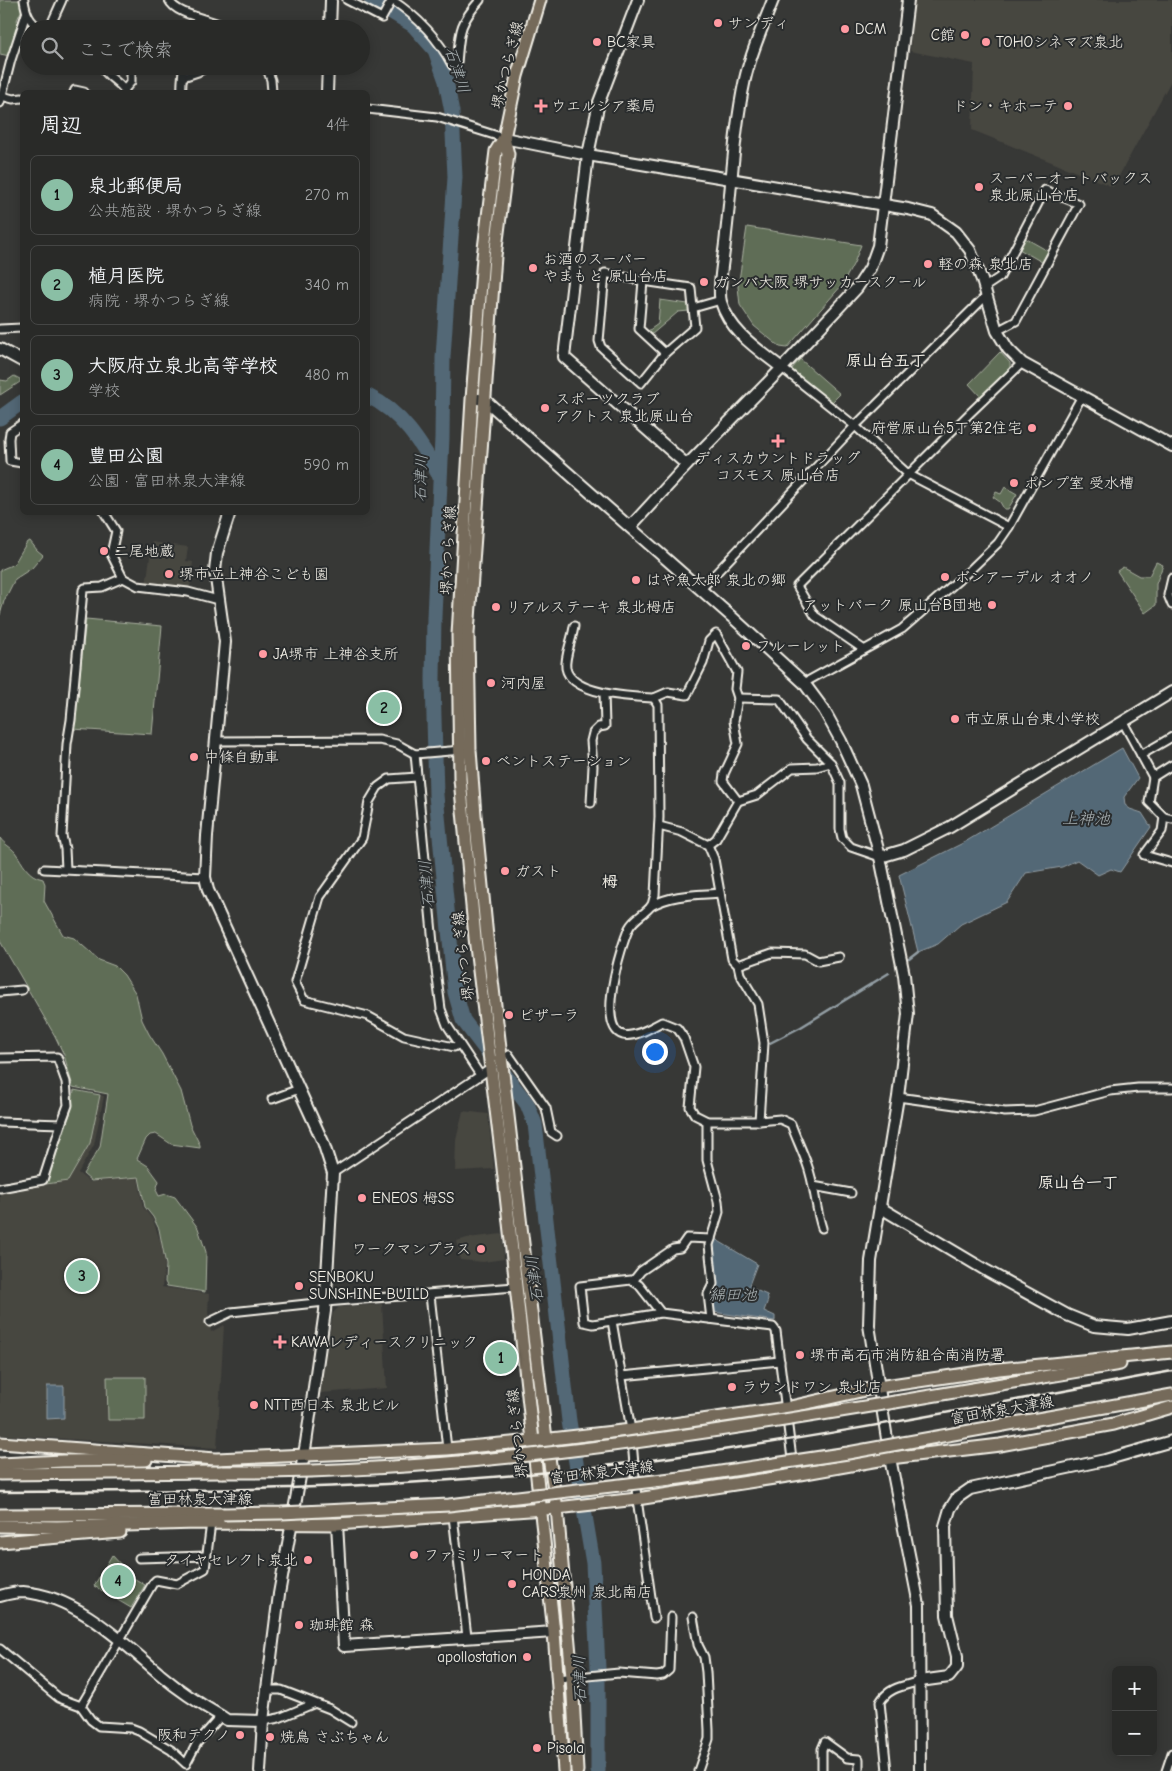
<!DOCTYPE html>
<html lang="ja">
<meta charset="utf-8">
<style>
body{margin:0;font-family:"Comic Neue","Klee One",sans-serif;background:#313230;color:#f1f3f6}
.controls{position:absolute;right:15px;bottom:15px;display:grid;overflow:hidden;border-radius:8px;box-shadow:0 2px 12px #0003}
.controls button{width:45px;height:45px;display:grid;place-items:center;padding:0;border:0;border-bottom:1px solid #454645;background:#292a28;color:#f1f3f6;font:25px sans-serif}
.you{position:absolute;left:654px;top:1051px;width:18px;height:18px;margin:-12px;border:4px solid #fff;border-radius:50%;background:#1a73e8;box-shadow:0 0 0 8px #1a73e833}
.badge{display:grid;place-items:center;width:32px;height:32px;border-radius:50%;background:#8abfa5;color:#111;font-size:16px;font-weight:700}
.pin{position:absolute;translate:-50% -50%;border:2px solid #fff;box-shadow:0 1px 5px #0006}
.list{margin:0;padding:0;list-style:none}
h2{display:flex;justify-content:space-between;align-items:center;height:65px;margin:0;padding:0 20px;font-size:21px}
h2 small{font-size:16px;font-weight:400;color:#a5a7a8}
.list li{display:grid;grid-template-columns:32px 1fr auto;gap:15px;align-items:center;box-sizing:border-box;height:80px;margin:0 10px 10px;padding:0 10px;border:1px solid #454645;border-radius:8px}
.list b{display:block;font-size:19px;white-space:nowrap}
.list p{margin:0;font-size:16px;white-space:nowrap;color:#a5a7a8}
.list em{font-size:16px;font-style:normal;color:#a5a7a8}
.icon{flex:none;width:28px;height:28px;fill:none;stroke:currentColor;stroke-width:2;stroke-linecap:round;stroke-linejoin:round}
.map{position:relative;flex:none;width:1172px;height:1771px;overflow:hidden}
.search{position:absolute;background:#292a28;box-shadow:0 2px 12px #0003;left:20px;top:20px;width:350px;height:55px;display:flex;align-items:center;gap:12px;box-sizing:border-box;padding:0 18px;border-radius:28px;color:#a5a7a8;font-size:19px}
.panel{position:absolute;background:#292a28;box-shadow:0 2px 12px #0003;left:20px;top:90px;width:350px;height:425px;border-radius:8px}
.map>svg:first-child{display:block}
</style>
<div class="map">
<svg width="1172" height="1771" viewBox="0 0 1172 1771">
<rect width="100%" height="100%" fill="#373836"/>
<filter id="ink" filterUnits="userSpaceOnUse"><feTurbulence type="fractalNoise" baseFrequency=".02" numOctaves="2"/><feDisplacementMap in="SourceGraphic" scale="10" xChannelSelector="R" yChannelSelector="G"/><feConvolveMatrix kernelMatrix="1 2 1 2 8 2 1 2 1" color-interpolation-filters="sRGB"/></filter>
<g filter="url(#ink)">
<g fill="#474640">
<path d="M 914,0 L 1172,0 L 1172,79 L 1113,187 L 972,130 L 974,64 L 910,51 Z"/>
<path d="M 152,542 L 188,547 L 186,561 L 193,562 L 190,589 L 146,586 Z"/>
<path d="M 74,1090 L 104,1096 L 94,1145 L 78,1173 L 90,1182 L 138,1177 L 143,1207 L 153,1220 L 161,1243 L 165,1265 L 162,1287 L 209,1294 L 208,1312 L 211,1332 L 224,1325 L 217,1448 L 0,1435 L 0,1193 L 46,1184 L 71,1111 Z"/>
<path d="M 463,1111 L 488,1114 L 494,1169 L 455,1171 L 456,1140 Z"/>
<path d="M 502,1234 L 504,1259 L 483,1262 L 460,1260 L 457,1241 L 467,1238 Z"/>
<path d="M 382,1304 L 387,1388 L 320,1393 L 333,1313 L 339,1307 Z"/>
</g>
<g fill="#5e6d56" stroke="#a9af9f">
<path d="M 0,0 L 20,0 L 22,9 L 17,20 L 19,29 L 10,56 L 0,54 Z"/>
<path d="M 747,227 L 861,245 L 854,263 L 842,285 L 787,348 L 780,347 L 754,326 L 740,305 L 738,287 Z"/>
<path d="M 1025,238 L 1048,251 L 1042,262 L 1019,249 Z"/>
<path d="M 660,300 L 688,304 L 689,311 L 678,312 L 651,335 L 648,331 L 658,324 Z"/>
<path d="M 1000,352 L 1010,363 L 1010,369 L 981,397 L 969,384 Z"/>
<path d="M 800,359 L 840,394 L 831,403 L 792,373 L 792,369 Z"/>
<path d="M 14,376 L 20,379 L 20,382 L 0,395 L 0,380 L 7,381 Z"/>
<path d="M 1005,487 L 1017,494 L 1008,509 L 1004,509 L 1000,502 L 993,497 L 996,492 L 1001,494 Z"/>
<path d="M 30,541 L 37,550 L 43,555 L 32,568 L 15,579 L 4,601 L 0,615 L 0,570 L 14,564 L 27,542 Z"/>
<path d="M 1156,562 L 1163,565 L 1156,584 L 1156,605 L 1145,613 L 1117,571 L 1123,567 L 1139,576 L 1149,576 Z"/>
<path d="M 86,619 L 162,626 L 152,734 L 72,729 L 76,709 Z"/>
<path d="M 0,838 C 5,845 11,847 15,852 C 23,863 27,876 43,879 L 45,884 L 44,901 L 63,935 L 74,938 L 99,960 L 115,966 L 124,975 L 136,994 L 142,1020 L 149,1034 L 162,1054 L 181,1091 L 190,1125 L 200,1145 L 200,1148 L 171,1144 L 156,1134 L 150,1135 L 146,1139 L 137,1159 L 148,1166 L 159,1181 L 156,1190 L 159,1196 L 166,1194 L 175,1197 L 198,1228 L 206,1252 L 205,1292 L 167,1286 L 165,1282 L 166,1265 L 159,1229 L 153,1217 L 145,1207 L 139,1177 L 91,1181 L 83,1174 L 100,1147 L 108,1094 L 73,1087 L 64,1055 L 55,1036 L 0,941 Z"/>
<path d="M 74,1090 L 100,1095 L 90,1143 L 68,1181 L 46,1184 L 71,1111 Z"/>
<path d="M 107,1377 L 145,1377 L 145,1420 L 108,1420 Z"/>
<path d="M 112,1555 L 132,1577 L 145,1585 L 131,1608 L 94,1586 Z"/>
</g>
<g fill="#526776" stroke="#939ea4">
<path d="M 1122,748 L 1138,778 L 1124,797 L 1125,805 L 1130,809 L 1142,813 L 1151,827 L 1120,872 L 1111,869 L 1098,875 L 1077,860 L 1062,867 L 1026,873 L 1007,902 L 961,924 L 938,944 L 918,952 L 899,875 L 965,842 Z"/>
<path d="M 715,1239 L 757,1264 L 749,1285 L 751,1288 L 767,1295 L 768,1300 L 764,1311 L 775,1316 L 775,1321 L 713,1312 L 712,1244 Z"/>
<path d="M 47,1386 L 64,1386 L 64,1418 L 47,1419 Z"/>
</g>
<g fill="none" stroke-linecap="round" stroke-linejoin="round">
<g stroke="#939ea4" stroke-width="2.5">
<path d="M 909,959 L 918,952"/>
<path d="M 770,1043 L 801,1027 L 889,973"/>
</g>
<g stroke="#526776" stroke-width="15">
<path d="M 372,0 L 413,25 L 435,50 L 446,81 L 452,112 L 455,177 L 443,357 L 442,438 L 434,617 L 433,679 L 436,795 L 455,992 L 463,1020 L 527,1104 L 535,1124 L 569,1421 L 593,1563 L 598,1668 L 598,1771"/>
<path d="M 368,396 C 402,412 421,444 439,475"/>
<path d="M 0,418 L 22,402"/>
</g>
<g stroke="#f4f1e8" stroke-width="11">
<g id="street">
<path d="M 24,0 C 26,13 29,22 41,29"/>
<path d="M 169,0 C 176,16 214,19 230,29"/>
<path d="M 347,0 L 382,18 L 392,0"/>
<path d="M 392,0 C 418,17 438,38 452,65 L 457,63 C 460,32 458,25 480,0"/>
<path d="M 49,29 L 62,0"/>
<path d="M 101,66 C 107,78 122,83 125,92"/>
<path d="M 266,66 L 271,80 L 272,92"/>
<path d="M 183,77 L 198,72 L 209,66"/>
<path d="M 124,90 L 131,82 L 131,66"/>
<path d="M 74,92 L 75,90 L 84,92"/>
<path d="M 182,92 C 181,83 183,76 183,66"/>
<path d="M 2,96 L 13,99 L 22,98"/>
<path d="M 0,103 L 11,60 L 26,14"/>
<path d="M 368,109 L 437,117 L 504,138"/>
<path d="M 643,281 L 639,329 L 665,353"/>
<path d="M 985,287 L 1000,277 L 1045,190 L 1079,204 L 1016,321 L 997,331"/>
<path d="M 693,308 L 695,327 L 665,353 L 641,383 L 601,347 L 599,341 L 605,273 L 643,281 L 691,288 L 693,308 L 721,300"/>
<path d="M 0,329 L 22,328"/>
<path d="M 782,368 L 855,426 L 908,474 L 1009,527"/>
<path d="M 22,424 L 10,432 L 9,439 L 10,461 L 22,463"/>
<path d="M 104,512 L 116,531 L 111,554 L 123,578 L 138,586 L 188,592 L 218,600"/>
<path d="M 1172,578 L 1168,595 L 1172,605"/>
<path d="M 701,589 L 855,426 L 987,295"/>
<path d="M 574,626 C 573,638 564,657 566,668 C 571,695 632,697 654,698"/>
<path d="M 863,649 L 815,616 L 797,586 L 970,413 L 1022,363"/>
<path d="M 804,683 L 902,629 L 969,571 L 998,543 L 1009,527 L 1082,396"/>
<path d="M 738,698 L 779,699 L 807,739 L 831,763 L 840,783 L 840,829 L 842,838 L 851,847 L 880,857"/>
<path d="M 1123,722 L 1141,755"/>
<path d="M 1172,737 L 1141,755 L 1153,777 L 1172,765"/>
<path d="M 216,741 L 379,740 L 397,744 L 415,754 L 462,750"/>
<path d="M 415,754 L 434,954 L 441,1009 L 447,1025 L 480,1075"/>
<path d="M 417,777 L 389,779 L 378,787 L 369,802 L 362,838 L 320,897 L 295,982 L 304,1000 L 368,1016 L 404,1036 L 454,1047 L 459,1044"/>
<path d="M 1153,777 L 1149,802 L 1164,817"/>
<path d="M 738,801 L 723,781 L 724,774 L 738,744 L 734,721 L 738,698 L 735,689 L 737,672 L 716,634 L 709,641 L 703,663 L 687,695 L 668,692 L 654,698 L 658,705 L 659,817 L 655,895 C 653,899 653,904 651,906 C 645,914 634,918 629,928 C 621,946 596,1027 623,1035 C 635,1038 652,1027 662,1022 L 677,1028 L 684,1038 L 694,1067 L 690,1107 L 695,1115 L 707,1121 L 759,1121"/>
<path d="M 591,803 L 593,766 L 591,741 L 593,733 L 599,727 L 605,726 L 604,693"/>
<path d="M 1172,819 L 1164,817 L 1162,831 L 1144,855 L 1172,863"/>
<path d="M 659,826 L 682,832 L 708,845 L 714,859 L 732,959 L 738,965 L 740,974 L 758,1004 L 764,1043 L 759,1121 L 780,1119 L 791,1124 C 796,1138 802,1150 807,1164 C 815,1185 815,1207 822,1228"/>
<path d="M 708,845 L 716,839 L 738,801 L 757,795 L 792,768 L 817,767 L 831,763"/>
<path d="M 44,869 L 205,877"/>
<path d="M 66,869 L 65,849 L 62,836 L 67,744 L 71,720 L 83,590 L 85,588 L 102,587 L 123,578"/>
<path d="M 651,906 C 672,894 696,895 720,893"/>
<path d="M 738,965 L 772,953 L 805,954 L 818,961 L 839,957"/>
<path d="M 0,992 L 22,990"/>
<path d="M 509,1055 L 546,1108 L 551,1132 L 557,1136"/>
<path d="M 0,1058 L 57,1057 L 66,1082 L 68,1105 L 61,1124 L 0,1122"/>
<path d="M 898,1097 L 1005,1112 L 1034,1111 L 1110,1091 L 1138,1088 L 1172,1088"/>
<path d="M 272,1099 L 299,1089"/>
<path d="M 707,1121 L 707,1160 L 718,1201 L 719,1212 L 709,1245 L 713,1284 L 708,1294 L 711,1319"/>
<path d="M 333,1173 L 493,1067"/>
<path d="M 813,1186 L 851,1193"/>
<path d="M 0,1188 L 43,1180 L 61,1124"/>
<path d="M 633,1281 L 641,1271 L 673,1249 L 680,1248 L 687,1238 L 711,1239"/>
<path d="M 430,1295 L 447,1449"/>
<path d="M 661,1313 L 639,1285 L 631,1280 L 580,1286 L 584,1322 L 593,1324 L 661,1313 L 773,1327 L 776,1331 L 794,1475"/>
<path d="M 612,1321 L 631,1430 L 637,1499 L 654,1618"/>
<path d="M 210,1322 L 231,1312 L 325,1302 L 515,1287"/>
<path d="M 621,1376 L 780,1361"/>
<path d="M 453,1516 L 467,1637"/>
<path d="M 139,1558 L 206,1556"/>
<path d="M 693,1617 L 698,1645 L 704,1657 L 706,1672 L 709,1730 L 709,1739 L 698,1771"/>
<path d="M 0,1649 L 59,1698 L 81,1706 L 91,1720 L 99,1726 L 131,1728 L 139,1731 L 171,1750 L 186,1764 L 197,1743 L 221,1716"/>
<path d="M 557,1679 L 619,1673 L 657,1676 L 663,1675 L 669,1670 L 671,1617"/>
<path d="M 266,1690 L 281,1690 L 330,1709 L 351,1722"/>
<path d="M 81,1706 L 153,1583 L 156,1580 L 177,1584 L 205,1569 L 211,1523"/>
<path d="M 263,1721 L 279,1718 L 313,1704"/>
<path d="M 822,1771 L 822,1749 L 825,1742 L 847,1758 L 859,1759 L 859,1771"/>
<path d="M 887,1771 L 880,1702 C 889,1687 904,1686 920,1681"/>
<path d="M 1166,1771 L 1172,1753"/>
</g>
</g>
<g stroke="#f4f1e8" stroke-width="14">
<g id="secondary">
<path d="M 638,0 L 599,102 L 588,155 L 564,357 L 687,465"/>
<path d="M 773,0 C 763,26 751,52 745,79 C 734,130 732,182 726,234 C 725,250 717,288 721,302 C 730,332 759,350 782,368"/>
<path d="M 330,29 L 331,0"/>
<path d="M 327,92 L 328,66"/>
<path d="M 504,138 L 588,155 L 908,209 L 932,215 L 956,232 L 970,250 L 982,280 L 997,331 L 1008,349 L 1022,363 L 1172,446"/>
<path d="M 0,349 L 22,361"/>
<path d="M 478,399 L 485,400 L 732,617 L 804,683 L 824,710 L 841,741 L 861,785 L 880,857 L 904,975 L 908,1014 L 898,1097 L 871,1261 L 869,1325 L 890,1458 L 919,1605 L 920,1771"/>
<path d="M 230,512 L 217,553 L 215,571 L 225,642 L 207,836 L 205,877 L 208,890 L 323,1142 L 333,1173 L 325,1311 L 306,1443 L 279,1594 L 263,1721 L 260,1771"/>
<path d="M 630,527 L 687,465 L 782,368 L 857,288 L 870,268 L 878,246 L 908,0"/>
<path d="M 880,857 L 904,850 L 950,827 L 1172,692"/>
<path d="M 881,1208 L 987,1271 L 1067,1315 L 1094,1326 L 1128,1329 L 1172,1321"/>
<path d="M 337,1524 L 344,1646 L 554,1632"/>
<path d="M 0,1596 C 7,1594 15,1592 23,1592 C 77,1596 122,1642 161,1675 C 180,1691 200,1704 221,1716 L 227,1720 L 263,1721"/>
<path d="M 920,1681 L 949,1677 L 957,1667 L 957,1656 L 947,1615 L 945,1526 L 950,1509 L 957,1498 L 970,1489 L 1105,1460 L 1172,1441"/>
</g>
</g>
<g stroke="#f4f1e8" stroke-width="15">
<g id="primary">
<path d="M 540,0 L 517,76 L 504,138 L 496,151 L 483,257 L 472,399 L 458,635 L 460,779 L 475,938 L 502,1159 L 554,1632 L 564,1771"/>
<path d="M 504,138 L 508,154 L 495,256 L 468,633 L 470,750 L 475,815 L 487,937 L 546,1439 L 557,1508 L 572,1677 L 577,1771"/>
<path d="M 895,1402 L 1120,1364"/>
<path d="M 0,1443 L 216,1459 L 447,1449 L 533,1441 L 631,1430 L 786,1408 L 878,1387 L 999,1369 L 1172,1352"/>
<path d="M 903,1443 L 1172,1395"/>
<path d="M 0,1464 L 63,1461 L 146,1460"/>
<path d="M 0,1474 L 222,1472"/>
<path d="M 0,1515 L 223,1514"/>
<path d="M 0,1526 L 57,1527 L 197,1523 L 337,1524 L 557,1508 L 637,1499 L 794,1475 L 890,1458 L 1000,1445 L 1114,1424 L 1172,1407"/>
<path d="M 0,1542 L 120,1532"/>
</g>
</g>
<use href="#street" stroke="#2a2d2e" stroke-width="7"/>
<use href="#secondary" stroke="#2a2d2e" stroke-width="10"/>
<use href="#primary" stroke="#746a5a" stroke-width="11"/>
<path stroke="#f4f1e8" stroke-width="2.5" d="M 0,1492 C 201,1491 404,1490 604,1466 C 795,1443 983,1406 1172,1371"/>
<g stroke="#f4f1e8" stroke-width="15" stroke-linecap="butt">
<g id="primary-bridge">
<path d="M 222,1472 C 448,1474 673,1439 895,1402"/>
<path d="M 223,1514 L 281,1513 L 449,1505 L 680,1478 L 848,1453 L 903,1443"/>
</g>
</g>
<use href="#primary-bridge" stroke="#746a5a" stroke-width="11"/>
</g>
</g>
<g fill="#ff9aa2" stroke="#2a2d2e" stroke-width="2">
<circle cx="718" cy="23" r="5"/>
<circle cx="845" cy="29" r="5"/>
<circle cx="965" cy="35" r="5"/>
<circle cx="597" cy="42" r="5"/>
<circle cx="986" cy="42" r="5"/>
<path d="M538.5 98.5h5v5h5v5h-5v5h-5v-5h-5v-5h5z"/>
<circle cx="1068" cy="106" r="5"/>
<circle cx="979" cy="187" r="5"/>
<circle cx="928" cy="264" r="5"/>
<circle cx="533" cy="268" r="5"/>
<circle cx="704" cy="282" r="5"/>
<circle cx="545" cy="408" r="5"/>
<circle cx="1032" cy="428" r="5"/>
<path d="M775.5 433.5h5v5h5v5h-5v5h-5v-5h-5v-5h5z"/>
<circle cx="1014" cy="483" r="5"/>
<circle cx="104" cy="551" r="5"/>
<circle cx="169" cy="574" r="5"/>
<circle cx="945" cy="577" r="5"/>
<circle cx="636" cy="580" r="5"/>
<circle cx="992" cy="605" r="5"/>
<circle cx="496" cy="607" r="5"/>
<circle cx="746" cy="646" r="5"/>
<circle cx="263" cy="654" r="5"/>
<circle cx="491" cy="683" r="5"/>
<circle cx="955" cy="719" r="5"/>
<circle cx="194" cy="757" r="5"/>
<circle cx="486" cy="761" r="5"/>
<circle cx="505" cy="871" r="5"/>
<circle cx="509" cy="1015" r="5"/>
<circle cx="362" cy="1198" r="5"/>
<circle cx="481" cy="1249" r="5"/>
<circle cx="299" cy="1286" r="5"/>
<path d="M277.5 1334.5h5v5h5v5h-5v5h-5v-5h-5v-5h5z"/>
<circle cx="800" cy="1355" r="5"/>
<circle cx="732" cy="1387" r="5"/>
<circle cx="254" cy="1405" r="5"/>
<circle cx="414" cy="1555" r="5"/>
<circle cx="308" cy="1560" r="5"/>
<circle cx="512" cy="1584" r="5"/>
<circle cx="299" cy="1625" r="5"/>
<circle cx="527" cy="1657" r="5"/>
<circle cx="240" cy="1735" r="5"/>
<circle cx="270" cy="1737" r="5"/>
<circle cx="537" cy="1748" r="5"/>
</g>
<g text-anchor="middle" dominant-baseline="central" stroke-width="4" stroke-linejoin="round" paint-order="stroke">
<g font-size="15" fill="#f4f1e8" stroke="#2a2d2e" text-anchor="start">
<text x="728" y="23">サンディ</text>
<text x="855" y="29">DCM</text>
<text x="955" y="35" text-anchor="end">C館</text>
<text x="607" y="42">BC家具</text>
<text x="996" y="42">TOHOシネマズ泉北</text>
<text x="551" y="106">ウエルシア薬局</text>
<text x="1058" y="106" text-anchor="end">ドン・キホーテ</text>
<text x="989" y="178">スーパーオートバックス<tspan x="989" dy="17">泉北原山台店</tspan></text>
<text x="543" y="259">お酒のスーパー<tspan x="543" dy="17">やまもと 原山台店</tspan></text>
<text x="938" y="264">軽の森 泉北店</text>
<text x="714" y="282">ガンバ大阪 堺サッカースクール</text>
<text x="555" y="399">スポーツクラブ<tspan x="555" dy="17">アクトス 泉北原山台</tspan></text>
<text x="1022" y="428" text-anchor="end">府営原山台5丁第2住宅</text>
<text x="778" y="458" text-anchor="middle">ディスカウントドラッグ<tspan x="778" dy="17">コスモス 原山台店</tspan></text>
<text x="1024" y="483">ポンプ室 受水槽</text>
<text x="114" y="551">二尾地蔵</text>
<text x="179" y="574">堺市立上神谷こども園</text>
<text x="955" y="577">ボンアーデル オオノ</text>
<text x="646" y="580">はや魚太郎 泉北の郷</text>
<text x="982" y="605" text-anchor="end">アットパーク 原山台B団地</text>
<text x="506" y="607">リアルステーキ 泉北栂店</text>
<text x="756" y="646">フルーレット</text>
<text x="273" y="654">JA堺市 上神谷支所</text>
<text x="501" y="683">河内屋</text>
<text x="965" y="719">市立原山台東小学校</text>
<text x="204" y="757">中條自動車</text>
<text x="496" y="761">ベントステーション</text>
<text x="515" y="871">ガスト</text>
<text x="519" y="1015">ピザーラ</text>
<text x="372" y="1198">ENEOS 栂SS</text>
<text x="471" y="1249" text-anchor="end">ワークマンプラス</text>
<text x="309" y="1277">SENBOKU<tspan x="309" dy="17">SUNSHINE BUILD</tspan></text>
<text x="291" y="1342">KAWAレディースクリニック</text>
<text x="810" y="1355">堺市高石市消防組合南消防署</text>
<text x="742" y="1387">ラウンドワン 泉北店</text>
<text x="264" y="1405">NTT西日本 泉北ビル</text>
<text x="424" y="1555">ファミリーマート</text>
<text x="298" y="1560" text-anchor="end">タイヤセレクト泉北</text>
<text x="522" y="1575">HONDA<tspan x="522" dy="17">CARS泉州 泉北南店</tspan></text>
<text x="309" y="1625">珈琲館 森</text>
<text x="517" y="1657" text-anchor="end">apollostation</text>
<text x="230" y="1735" text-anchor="end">阪和テクノ</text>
<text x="280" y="1737">焼鳥 さぶちゃん</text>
<text x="547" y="1748">Pisola</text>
</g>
<g font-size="15" fill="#f4f1e8" stroke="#2a2d2e">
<text transform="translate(507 65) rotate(-76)">堺かつらぎ線</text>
<text transform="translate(448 550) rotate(-87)">堺かつらぎ線</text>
<text transform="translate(463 956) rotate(-97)">堺かつらぎ線</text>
<text transform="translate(1002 1410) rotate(-10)">富田林泉大津線</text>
<text transform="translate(517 1433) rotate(-96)">堺かつらぎ線</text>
<text transform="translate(602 1472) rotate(-7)">富田林泉大津線</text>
<text x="200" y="1499">富田林泉大津線</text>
</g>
<g font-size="16" font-style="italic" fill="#abb3b5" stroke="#2a2d2e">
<text transform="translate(457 70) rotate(72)">石津川</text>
<text transform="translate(421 478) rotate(-88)">石津川</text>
<text x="1086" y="819">上神池</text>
<text transform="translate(427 884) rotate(-95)">石津川</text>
<text transform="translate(535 1279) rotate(-97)">石津川</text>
<text x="733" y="1295">綿田池</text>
<text transform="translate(580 1679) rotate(-91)">石津川</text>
</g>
<g font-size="16" font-weight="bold" fill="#f4f1e8" stroke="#2a2d2e">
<text x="886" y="361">原山台五丁</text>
<text x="610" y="882">栂</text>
<text x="1078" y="1183">原山台一丁</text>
</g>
</g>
</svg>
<div class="controls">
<button>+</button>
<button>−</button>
</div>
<div class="you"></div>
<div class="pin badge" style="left:501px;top:1358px">1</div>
<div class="pin badge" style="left:384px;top:708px">2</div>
<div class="pin badge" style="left:82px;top:1276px">3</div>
<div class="pin badge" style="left:118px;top:1581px">4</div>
<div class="search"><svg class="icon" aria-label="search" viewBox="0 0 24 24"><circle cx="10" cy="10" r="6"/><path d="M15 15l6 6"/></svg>ここで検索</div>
<section class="panel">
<h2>周辺<small>4件</small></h2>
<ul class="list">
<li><span class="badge">1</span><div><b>泉北郵便局</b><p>公共施設 · 堺かつらぎ線</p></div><em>270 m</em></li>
<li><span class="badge">2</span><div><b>植月医院</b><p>病院 · 堺かつらぎ線</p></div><em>340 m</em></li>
<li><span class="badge">3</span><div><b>大阪府立泉北高等学校</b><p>学校</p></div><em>480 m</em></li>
<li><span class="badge">4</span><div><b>豊田公園</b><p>公園 · 富田林泉大津線</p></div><em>590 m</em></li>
</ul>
</section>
</div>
